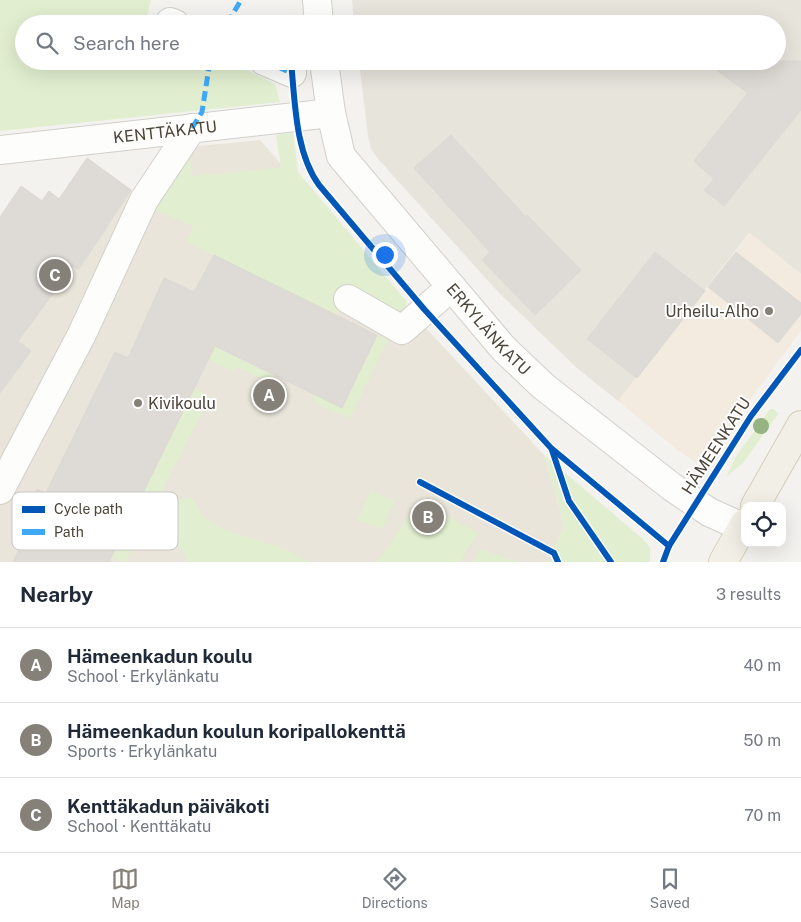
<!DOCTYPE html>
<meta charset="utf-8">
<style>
body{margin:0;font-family:"Public Sans",sans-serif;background:#f2f2f3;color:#1f2937}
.controls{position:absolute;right:15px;bottom:15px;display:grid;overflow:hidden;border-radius:10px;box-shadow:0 5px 20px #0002}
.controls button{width:45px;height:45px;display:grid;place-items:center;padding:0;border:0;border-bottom:1px solid #e0e1e3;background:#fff;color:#1f2937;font:25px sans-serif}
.you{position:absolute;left:384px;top:254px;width:18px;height:18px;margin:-12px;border:4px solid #fff;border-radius:50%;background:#1a73e8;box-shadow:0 0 0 8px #1a73e833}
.badge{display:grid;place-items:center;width:32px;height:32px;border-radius:50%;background:#868178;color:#fff;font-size:16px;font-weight:700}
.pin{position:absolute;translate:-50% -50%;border:2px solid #fff;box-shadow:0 1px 5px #0006}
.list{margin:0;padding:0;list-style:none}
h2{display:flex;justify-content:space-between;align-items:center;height:65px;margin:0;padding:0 20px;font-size:21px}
h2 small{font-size:16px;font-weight:400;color:#747a83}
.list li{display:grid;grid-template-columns:32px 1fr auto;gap:15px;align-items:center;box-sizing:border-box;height:75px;padding:0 20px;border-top:1px solid #e0e1e3}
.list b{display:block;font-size:19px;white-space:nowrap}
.list p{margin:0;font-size:16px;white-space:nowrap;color:#747a83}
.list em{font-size:16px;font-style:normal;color:#747a83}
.icon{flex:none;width:28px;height:28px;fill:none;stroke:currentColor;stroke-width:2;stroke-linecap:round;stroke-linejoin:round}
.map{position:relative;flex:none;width:801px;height:562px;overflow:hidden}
.search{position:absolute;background:#fff;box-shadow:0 5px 20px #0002;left:15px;right:15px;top:15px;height:55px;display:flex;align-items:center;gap:12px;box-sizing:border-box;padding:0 18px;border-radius:28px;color:#747a83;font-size:19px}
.sheet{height:290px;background:#fff}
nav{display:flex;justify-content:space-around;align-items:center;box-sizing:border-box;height:70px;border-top:1px solid #e0e1e3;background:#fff;font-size:14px;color:#747a83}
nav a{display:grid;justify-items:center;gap:2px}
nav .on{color:#868178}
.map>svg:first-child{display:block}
</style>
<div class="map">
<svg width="801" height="562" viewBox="0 0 801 562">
<rect width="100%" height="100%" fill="#f4f2ee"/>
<path fill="#e7e4dc" d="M 352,0 L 801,0 L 801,274 L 749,233 L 618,401 L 578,369 L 500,294 L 379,160 L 371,149 L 368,136 L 359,61 L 777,61 L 777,24 L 354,24 Z"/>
<path fill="#f3ebdf" d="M 750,233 L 801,274 L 801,331 L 740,413 L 710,459 L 703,463 L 695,462 L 676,449 L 618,401 Z"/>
<path fill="#eae5da" d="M 260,140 L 424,326 L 545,456 L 564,525 L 550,562 L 0,562 L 0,217 L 21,186 L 42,201 L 49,191 L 59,199 L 87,158 L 144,200 L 178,148 Z"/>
<g fill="#e1eecf">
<path d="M 0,0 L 151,0 L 145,24 L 24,24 L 24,61 L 229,61 L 275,84 L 280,102 L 0,131 Z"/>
<path d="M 293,133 L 298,172 L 407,302 L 402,316 L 348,299 L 335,315 L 187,242 L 193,226 L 155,210 L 163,190 L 190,159 L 192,176 L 281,168 L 276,135 Z"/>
<path d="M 377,335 L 388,340 L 350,418 L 315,404 L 313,393 L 342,408 Z"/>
<path d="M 215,346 L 275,375 L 271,383 L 237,367 L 235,372 L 208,360 Z"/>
<path d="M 194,388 L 210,397 L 125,562 L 111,558 Z"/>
<path d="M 770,409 L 774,409 L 778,414 L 743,463 L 727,476 L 735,458 Z"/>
<path d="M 545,456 L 643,539 L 650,548 L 650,562 L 550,562 L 564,525 Z"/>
<path d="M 371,491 L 395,501 L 382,529 L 357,520 Z"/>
<path d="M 183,498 L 193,498 L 204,518 L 225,530 L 285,549 L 310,562 L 188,562 C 180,539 145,516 183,498 Z"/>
<path d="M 419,501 L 478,533 L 460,562 L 377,562 Z"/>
<path d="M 481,549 L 519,562 L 473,562 Z"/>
</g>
<g fill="#dedbd6" stroke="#dcd9d4">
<path d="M 704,61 L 801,61 L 801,110 L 724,206 L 704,190 L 714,179 L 694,161 L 748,93 Z"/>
<path d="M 451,135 L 526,217 L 527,215 L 581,270 L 535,315 L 482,260 L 490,252 L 414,168 Z"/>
<path d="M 87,158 L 131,190 L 79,269 L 73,266 L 18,341 L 31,351 L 0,393 L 0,217 L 21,186 L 42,201 L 49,191 L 59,199 Z"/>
<path d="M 655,252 L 705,291 L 637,378 L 587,339 Z"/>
<path d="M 736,252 L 801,303 L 801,314 L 778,343 L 708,287 Z"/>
<path d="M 214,255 L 377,335 L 342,408 L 215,346 L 109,562 L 13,562 L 31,524 L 24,521 L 37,489 L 46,493 L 115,352 L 128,358 L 164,278 L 194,292 Z"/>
</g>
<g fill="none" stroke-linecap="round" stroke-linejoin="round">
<g stroke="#d2d0cb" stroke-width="30">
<g id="minor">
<path d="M 317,0 L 319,24"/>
<path d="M 170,22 L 175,24"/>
<path d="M 264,61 L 292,73"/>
<path id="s1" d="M 324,61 L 331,113 L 341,156 L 504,349 L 543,386 L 672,487 L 709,512 L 742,527"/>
<path id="s2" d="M 0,150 L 331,113"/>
<path d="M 348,299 L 402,330 L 451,287"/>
<path d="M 0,490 L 82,334 L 144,200 L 192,128"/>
</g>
</g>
<g stroke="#d6cebb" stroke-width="30">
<g id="major">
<path d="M 755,506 L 801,425"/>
<path d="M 723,562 L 745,523"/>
</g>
</g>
<use href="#minor" stroke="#fdfdfc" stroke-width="28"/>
<use href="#major" stroke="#f2efe6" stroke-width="28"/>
<g stroke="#3fa9f5" stroke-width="5" stroke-dasharray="10 5" stroke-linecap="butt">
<path d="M 170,22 L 175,24"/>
<path d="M 227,24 L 241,0"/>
<path d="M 264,61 L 292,73"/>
<path d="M 192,128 L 202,112 L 210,61"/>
</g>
<g stroke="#fff" stroke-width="9">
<g id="cycleway">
<path d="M 291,61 C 295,101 295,152 319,185 L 424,309 L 551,448 L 669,546"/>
<path d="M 552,450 L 569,501 L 611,562"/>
<path d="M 420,482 L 554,553 L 558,562"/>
<path d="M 663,562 L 669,546 L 751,416 L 801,350"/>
</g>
</g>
<use href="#cycleway" stroke="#0057b8" stroke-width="6"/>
</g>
<circle fill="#96b382" cx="761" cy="426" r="8"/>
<g fill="#868178" stroke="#fff" stroke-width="2">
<circle cx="769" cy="311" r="5"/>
<circle cx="138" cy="403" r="5"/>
</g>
<g text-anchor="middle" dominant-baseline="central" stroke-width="4" stroke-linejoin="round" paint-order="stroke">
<g font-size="16" fill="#4b4439" stroke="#fff">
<text stroke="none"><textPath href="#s2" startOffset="166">KENTTÄKATU</textPath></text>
<text stroke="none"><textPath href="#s1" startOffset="324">ERKYLÄNKATU</textPath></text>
<text transform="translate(716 446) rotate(-57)">HÄMEENKATU</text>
</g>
<g font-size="16" fill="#4b4439" stroke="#fff" text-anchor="end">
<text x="759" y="311">Urheilu-Alho</text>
<text x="148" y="403" text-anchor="start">Kivikoulu</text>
</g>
</g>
<rect x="12" y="492" width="166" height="58" rx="8" fill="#fff" stroke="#c9c7c4" stroke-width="1"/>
<rect x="22" y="506" width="23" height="7" fill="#0057b8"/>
<rect x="22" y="529" width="23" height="6" fill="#3fa9f5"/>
<g font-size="14" fill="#4b4439">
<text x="54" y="514">Cycle path</text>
<text x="54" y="537">Path</text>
</g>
</svg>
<div class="controls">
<button><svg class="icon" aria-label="locate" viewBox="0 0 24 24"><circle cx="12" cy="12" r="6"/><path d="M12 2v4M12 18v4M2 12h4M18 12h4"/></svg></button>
</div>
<div class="you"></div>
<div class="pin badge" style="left:269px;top:395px">A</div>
<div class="pin badge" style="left:428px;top:517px">B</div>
<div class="pin badge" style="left:55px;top:275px">C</div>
<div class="search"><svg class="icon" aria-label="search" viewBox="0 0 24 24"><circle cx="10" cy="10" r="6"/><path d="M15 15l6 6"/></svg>Search here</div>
</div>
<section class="sheet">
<h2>Nearby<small>3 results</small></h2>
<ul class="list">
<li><span class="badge">A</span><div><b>Hämeenkadun koulu</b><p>School · Erkylänkatu</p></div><em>40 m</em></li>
<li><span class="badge">B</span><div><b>Hämeenkadun koulun koripallokenttä</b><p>Sports · Erkylänkatu</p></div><em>50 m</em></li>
<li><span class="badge">C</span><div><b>Kenttäkadun päiväkoti</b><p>School · Kenttäkatu</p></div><em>70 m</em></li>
</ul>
</section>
<nav>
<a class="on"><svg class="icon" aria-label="map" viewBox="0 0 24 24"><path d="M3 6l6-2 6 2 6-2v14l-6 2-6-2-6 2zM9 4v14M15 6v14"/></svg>Map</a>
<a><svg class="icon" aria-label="directions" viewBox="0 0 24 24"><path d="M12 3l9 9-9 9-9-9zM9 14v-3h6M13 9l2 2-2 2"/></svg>Directions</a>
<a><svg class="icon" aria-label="saved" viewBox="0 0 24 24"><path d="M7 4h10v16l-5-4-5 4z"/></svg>Saved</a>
</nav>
